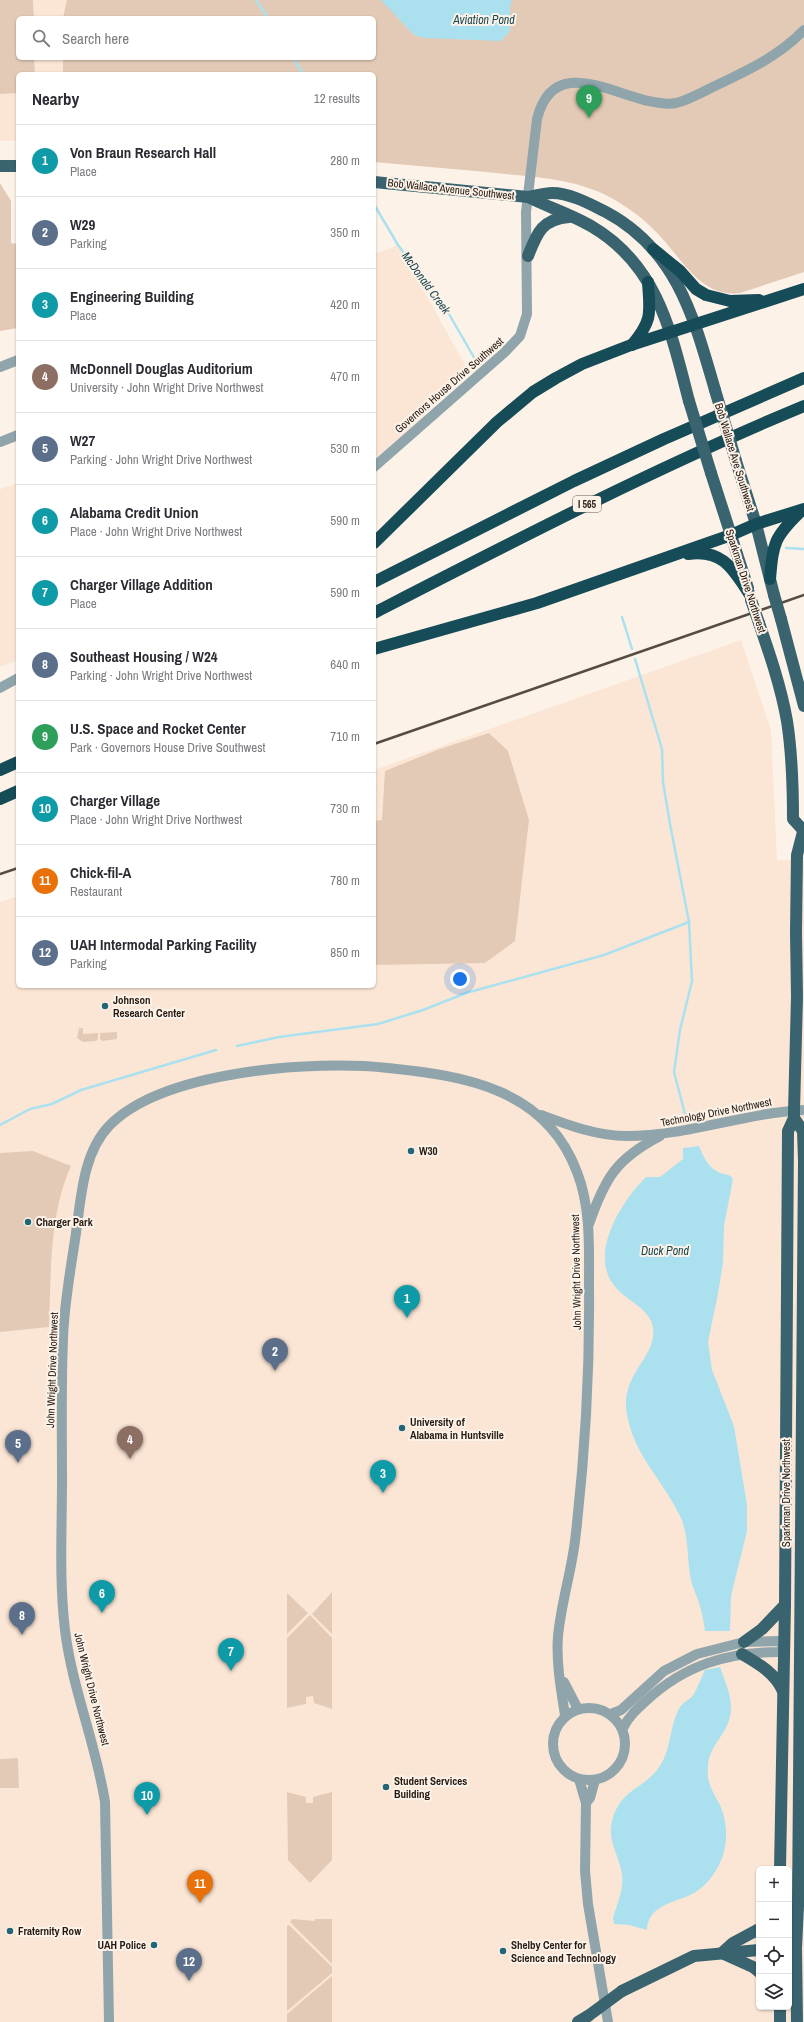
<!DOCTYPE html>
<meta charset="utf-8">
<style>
body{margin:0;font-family:"Archivo Narrow",sans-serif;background:#f2f2f3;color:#2b2b33}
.controls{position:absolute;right:12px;bottom:12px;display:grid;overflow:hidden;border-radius:6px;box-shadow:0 1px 3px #0004}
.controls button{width:36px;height:36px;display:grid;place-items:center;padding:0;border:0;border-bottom:1px solid #e1e1e2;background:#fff;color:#2b2b33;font:20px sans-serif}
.you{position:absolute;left:460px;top:979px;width:14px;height:14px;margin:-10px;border:3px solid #fff;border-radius:50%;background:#1a73e8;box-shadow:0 0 0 6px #1a73e833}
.badge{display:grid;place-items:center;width:26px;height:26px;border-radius:50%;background:#206676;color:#fff;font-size:13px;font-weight:700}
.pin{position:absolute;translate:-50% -33px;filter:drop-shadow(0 1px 2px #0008)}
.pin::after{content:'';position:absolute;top:21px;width:14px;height:12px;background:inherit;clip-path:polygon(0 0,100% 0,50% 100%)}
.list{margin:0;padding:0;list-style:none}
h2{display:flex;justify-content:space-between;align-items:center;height:52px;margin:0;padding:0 16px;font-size:17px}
h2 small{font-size:13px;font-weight:400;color:#7c7c81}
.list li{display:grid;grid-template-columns:26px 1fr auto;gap:12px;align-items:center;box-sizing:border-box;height:72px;padding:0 16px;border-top:1px solid #e1e1e2}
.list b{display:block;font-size:15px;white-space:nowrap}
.list p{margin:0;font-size:13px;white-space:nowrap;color:#7c7c81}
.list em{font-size:13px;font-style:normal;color:#7c7c81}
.icon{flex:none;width:22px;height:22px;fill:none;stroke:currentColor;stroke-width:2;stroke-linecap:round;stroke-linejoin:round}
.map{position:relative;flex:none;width:804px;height:2022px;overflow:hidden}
.search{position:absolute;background:#fff;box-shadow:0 1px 3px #0004;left:16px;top:16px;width:360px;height:44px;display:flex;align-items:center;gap:10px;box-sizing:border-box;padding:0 14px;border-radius:6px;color:#7c7c81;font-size:15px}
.panel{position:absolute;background:#fff;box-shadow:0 1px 3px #0004;left:16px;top:72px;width:360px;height:916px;border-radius:6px}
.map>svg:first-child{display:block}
</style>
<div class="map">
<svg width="804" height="2022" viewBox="0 0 804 2022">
<rect width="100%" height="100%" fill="#fdf2e8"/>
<g fill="#fbe6d5" fill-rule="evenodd">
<path d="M 0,0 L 67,0 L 67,18 L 18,18 L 18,58 L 67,58 L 68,74 L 18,74 L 18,141 L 0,141 Z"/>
<path d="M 398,245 L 469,372 L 417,422 L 374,460 L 374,254 Z"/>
<path d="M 18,483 L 18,660 L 0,667 L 0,489 Z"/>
<path d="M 741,640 L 771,730 L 777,860 L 804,861 L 804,2022 L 0,2022 L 0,902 L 18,896 L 18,986 L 374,986 L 374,770 ZM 759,1869 L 789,1869 L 789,2007 L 759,2007 Z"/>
</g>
<g fill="#e3cab6">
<path d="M 0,0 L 33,0 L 34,18 L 18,18 L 18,58 L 34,58 L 35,74 L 18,74 L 18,93 L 0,94 Z"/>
<path d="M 67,0 L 804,0 L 804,272 L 740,293 C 699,298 681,256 656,232 C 644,219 630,209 615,200 C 576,177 530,177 486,172 C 449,169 411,165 374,162 L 374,74 L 63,74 L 63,58 L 374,58 L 374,18 L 63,18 Z"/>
<path d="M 0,183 L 11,201 L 11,243 L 18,244 L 18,328 L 0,331 Z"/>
<path d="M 489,733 L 508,751 L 529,820 L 515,941 L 485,963 L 374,965 L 374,821 L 382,820 L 385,771 L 437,750 Z"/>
<path d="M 79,1028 L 83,1028 L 83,1034 L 98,1033 L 98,1039 L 96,1041 L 83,1042 L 77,1038 Z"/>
<path d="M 117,1032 L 117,1039 L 102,1041 L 100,1039 L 100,1033 Z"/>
<path d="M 33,1151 L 71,1166 C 49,1214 51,1275 49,1327 L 0,1332 L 0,1153 Z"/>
<path d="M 332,1592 L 332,1634 L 312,1614 Z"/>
<path d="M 287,1593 L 308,1613 L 287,1634 Z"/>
<path d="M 310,1615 L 332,1638 L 332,1709 L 314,1703 L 313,1696 L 306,1697 L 306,1704 L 287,1708 L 287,1638 Z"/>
<path d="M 18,1758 L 19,1788 L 0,1788 L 0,1759 Z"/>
<path d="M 287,1792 L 306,1797 L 306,1803 L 313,1803 L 313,1797 L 332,1792 L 332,1860 L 310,1883 L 288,1860 Z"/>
<path d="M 292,1919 L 315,1921 L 315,1919 L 332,1919 L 332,1964 L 290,1922 Z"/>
<path d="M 289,1925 L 332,1967 L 332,1973 L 287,2011 L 287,1926 Z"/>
<path d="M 332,1976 L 332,2022 L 287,2022 L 287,2014 Z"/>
</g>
<g fill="#abe1ef">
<path d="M 381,0 L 512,0 L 510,7 L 510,31 L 501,41 L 424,38 L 414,35 Z"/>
<path d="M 699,1146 C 703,1156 708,1167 718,1172 C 724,1175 729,1173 733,1179 L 724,1226 L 723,1263 L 718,1294 L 708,1342 L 712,1370 L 734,1426 L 747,1505 L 747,1531 L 731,1596 L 730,1631 L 705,1631 C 704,1624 703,1617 701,1610 C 699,1601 695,1593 692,1584 C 686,1562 690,1536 680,1516 C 663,1480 635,1457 627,1415 C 619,1374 657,1358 653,1328 C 651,1310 628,1301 617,1289 C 586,1256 621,1202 646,1177 L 660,1177 L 683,1159 L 683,1148 Z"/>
<path d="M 720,1667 C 729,1693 739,1710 721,1736 C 715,1745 708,1755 708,1766 C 706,1782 713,1792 720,1805 C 730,1827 728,1855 713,1875 C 708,1882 701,1889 694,1893 C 676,1903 648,1904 647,1930 L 629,1925 L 614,1924 L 613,1918 C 617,1903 624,1890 622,1874 C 619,1855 607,1841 612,1821 C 620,1790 641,1790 657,1770 C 673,1750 668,1727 680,1707 C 683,1702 690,1700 693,1695 C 698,1688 701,1678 705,1670 Z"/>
</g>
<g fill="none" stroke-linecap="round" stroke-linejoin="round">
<g stroke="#abe1ef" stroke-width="2.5">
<path d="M 256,0 L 268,18"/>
<path d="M 293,58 L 303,74"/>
<path d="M 375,206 L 398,245 L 445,307 L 476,361"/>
<path d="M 786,548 L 804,549"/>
<path d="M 622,617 L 632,649"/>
<path d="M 635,659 L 662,749 L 663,782 L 670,824 L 689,922 L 692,981 L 680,1030 L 674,1072 L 685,1114"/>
<path d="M 237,1046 L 279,1037 L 378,1024 L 423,1010 L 466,993 L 604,955 L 689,922"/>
<path d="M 0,1125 L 30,1109 L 52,1104 L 81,1090 L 216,1050"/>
</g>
<g stroke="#8fa5ab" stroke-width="10">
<path d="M 0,367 L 18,360"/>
<path d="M 0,442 L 18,435"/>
<path d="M 374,467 L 505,352 L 520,336 L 527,314 L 526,212 L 537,119 C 556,43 631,111 676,103 C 689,100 702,92 715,86 C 747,71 779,56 804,30"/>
<path d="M 0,688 L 18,678"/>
<path d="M 541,1115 C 568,1125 597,1136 627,1136 C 687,1136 744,1113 804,1110"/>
<path d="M 589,1224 C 605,1178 616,1159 660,1136"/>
<path d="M 564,1682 L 578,1709"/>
<circle cx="589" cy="1744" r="36"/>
<path d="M 611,1714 L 621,1710 L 664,1671 L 697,1654 L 744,1642 L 779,1641 L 784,1647"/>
<path d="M 623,1728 C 629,1716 637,1709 647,1700 C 685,1665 728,1652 779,1652 L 784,1647"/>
<path d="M 579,1779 L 586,1803 L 585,1871 L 588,1904 L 608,2022"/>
<path d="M 586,1803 L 590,1798 L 595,1780"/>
<path d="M 109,2022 L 105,1802 C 96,1744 72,1688 65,1630 C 59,1580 62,1530 62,1480 C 62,1433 61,1386 63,1339 C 64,1303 71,1268 76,1233 C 81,1198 83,1153 109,1126 C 163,1070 315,1060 388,1068 C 466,1076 546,1089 577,1172 C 591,1208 589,1247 589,1285 C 590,1371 585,1456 575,1541 C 571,1573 561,1604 558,1636 C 556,1662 561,1690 565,1715"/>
</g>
<g stroke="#39636e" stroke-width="12">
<path d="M 0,166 L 18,166"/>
<path d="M 374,182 L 528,197 C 535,196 544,193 552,193 C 570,193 590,204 606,212 C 677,250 694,318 715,390"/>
<path d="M 528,197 C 548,207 572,215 591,226 C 658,265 671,332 689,401"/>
<path d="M 528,256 C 537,233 542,219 569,217"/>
<path d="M 736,461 L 756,524 L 774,595"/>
<path d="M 711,473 L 748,588"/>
<path d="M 781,619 L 804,706"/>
<path d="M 759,623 C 770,655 781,687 787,721 C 792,753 793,786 793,819 L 803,830"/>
<path d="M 794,1118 L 803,1131 L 804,1161 L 798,1906 L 796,1948 L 797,2022"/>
<path d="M 744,1642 L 762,1629 L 785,1605"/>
<path d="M 742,1654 C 759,1664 775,1673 783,1691"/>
<path d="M 780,1869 L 785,1605 L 788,1131 L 794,1118 L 794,1111 L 797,997 L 796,932 L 797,855 L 804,828"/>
<path d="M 759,1929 L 733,1943 L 722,1953 L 753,1967 L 759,1972"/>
<path d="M 622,1991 L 694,1956 L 759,1950"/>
<path d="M 578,2022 L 588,2016"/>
<path d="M 780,2022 L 780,2007"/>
</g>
<g stroke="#154c58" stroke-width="12">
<path d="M 653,249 L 680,271 L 696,289 L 706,295 L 730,301 L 759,300"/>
<path d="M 632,345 C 653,320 650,313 648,282"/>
<path d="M 374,543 L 497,422 L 533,392 L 556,378 L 582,364 L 631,345 L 804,289"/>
<path d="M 688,554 C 723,549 733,569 750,595"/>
<path d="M 770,579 C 773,543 774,537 801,511"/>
<path d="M 374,582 L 574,481 L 664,439 L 804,378"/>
<path d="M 374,613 C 516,540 657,467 804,406"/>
<path d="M 374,649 L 537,603 L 731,535 L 756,524 L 804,509"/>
<path d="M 0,770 L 18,762"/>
<path d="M 0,799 L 18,791"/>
</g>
<g stroke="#574c44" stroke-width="2.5">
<path d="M 374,744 L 804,595"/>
<path d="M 0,874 L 18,868"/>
</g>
<g stroke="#39636e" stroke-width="12">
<path d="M 715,390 L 736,461"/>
<path d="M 689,401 L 711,473"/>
<path d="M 774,595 L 781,619"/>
<path d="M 751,600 L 759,623"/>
<path d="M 588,2016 L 622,1991"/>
</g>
</g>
<g fill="#206676" stroke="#fdf2e8" stroke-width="1.5">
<circle cx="105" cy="1006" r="4"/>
<circle cx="411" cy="1151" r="4"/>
<circle cx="28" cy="1222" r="4"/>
<circle cx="402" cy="1428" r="4"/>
<circle cx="386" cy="1787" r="4"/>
<circle cx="10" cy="1931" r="4"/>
<circle cx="154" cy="1945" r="4"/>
<circle cx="503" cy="1951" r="4"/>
</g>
<g text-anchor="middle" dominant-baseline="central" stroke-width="4" stroke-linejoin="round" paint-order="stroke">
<rect fill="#fdf2e8" stroke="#655b52" stroke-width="1" x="573" y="496" width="28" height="16" rx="3"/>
<g font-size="10" font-weight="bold" fill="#241a12">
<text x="587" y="504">I 565</text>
</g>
<g font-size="11" fill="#241a12" stroke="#fdf2e8">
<text transform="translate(451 189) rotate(6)">Bob Wallace Avenue Southwest</text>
<text transform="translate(449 385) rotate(-41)">Governors House Drive Southwest</text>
<text transform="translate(735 457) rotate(73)">Bob Wallace Ave Southwest</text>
<text transform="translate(746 581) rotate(72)">Sparkman Drive Northwest</text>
<text transform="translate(716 1112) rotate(-11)">Technology Drive Northwest</text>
<text transform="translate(576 1272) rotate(-91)">John Wright Drive Northwest</text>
<text transform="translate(52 1370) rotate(-88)">John Wright Drive Northwest</text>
<text transform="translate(786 1493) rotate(-90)">Sparkman Drive Northwest</text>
<text transform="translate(92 1689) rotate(76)">John Wright Drive Northwest</text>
</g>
<g font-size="11" font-weight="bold" fill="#241a12" stroke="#fdf2e8" text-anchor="start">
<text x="113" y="1000">Johnson<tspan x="113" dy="13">Research Center</tspan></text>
<text x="419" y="1151">W30</text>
<text x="36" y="1222">Charger Park</text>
<text x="410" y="1422">University of<tspan x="410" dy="13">Alabama in Huntsville</tspan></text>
<text x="394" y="1781">Student Services<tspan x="394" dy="13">Building</tspan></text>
<text x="18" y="1931">Fraternity Row</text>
<text x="146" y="1945" text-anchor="end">UAH Police</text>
<text x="511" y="1945">Shelby Center for<tspan x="511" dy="13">Science and Technology</tspan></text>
</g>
<g font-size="12" font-style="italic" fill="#184752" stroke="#fdf2e8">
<text x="484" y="20">Aviation Pond</text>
<text transform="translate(426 283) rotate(54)">McDonald Creek</text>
<text x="665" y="1251">Duck Pond</text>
</g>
</g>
</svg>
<div class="controls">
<button>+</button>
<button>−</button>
<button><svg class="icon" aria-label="locate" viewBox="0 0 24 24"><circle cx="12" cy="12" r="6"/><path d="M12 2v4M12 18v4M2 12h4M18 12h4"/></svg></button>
<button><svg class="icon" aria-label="layers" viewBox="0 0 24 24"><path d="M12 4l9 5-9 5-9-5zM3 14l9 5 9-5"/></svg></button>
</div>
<div class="you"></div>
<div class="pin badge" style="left:407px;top:1318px;background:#0f9aa8">1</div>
<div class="pin badge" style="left:275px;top:1371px;background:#5c6f8a">2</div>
<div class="pin badge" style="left:383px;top:1493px;background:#0f9aa8">3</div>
<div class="pin badge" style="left:130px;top:1459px;background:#8d6e63">4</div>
<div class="pin badge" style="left:18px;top:1463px;background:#5c6f8a">5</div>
<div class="pin badge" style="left:102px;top:1613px;background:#0f9aa8">6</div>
<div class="pin badge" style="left:231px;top:1671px;background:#0f9aa8">7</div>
<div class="pin badge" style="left:22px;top:1635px;background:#5c6f8a">8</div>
<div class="pin badge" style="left:589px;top:118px;background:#2e9e5b">9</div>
<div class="pin badge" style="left:147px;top:1815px;background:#0f9aa8">10</div>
<div class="pin badge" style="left:200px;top:1903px;background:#e8710a">11</div>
<div class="pin badge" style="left:189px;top:1981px;background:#5c6f8a">12</div>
<div class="search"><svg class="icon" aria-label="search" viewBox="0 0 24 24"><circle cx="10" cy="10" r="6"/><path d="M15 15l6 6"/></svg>Search here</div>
<section class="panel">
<h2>Nearby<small>12 results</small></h2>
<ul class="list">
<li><span class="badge" style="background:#0f9aa8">1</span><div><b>Von Braun Research Hall</b><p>Place</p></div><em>280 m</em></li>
<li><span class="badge" style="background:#5c6f8a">2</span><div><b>W29</b><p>Parking</p></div><em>350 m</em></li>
<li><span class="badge" style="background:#0f9aa8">3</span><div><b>Engineering Building</b><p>Place</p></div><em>420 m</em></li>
<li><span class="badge" style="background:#8d6e63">4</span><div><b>McDonnell Douglas Auditorium</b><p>University · John Wright Drive Northwest</p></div><em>470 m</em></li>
<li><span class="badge" style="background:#5c6f8a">5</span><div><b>W27</b><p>Parking · John Wright Drive Northwest</p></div><em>530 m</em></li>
<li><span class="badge" style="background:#0f9aa8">6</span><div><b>Alabama Credit Union</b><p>Place · John Wright Drive Northwest</p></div><em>590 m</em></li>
<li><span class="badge" style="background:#0f9aa8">7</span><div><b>Charger Village Addition</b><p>Place</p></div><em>590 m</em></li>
<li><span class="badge" style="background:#5c6f8a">8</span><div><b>Southeast Housing / W24</b><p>Parking · John Wright Drive Northwest</p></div><em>640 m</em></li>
<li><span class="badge" style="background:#2e9e5b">9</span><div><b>U.S. Space and Rocket Center</b><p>Park · Governors House Drive Southwest</p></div><em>710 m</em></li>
<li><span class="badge" style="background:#0f9aa8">10</span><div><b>Charger Village</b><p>Place · John Wright Drive Northwest</p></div><em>730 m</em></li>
<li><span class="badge" style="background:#e8710a">11</span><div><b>Chick-fil-A</b><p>Restaurant</p></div><em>780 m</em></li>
<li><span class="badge" style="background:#5c6f8a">12</span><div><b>UAH Intermodal Parking Facility</b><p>Parking</p></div><em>850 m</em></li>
</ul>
</section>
</div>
